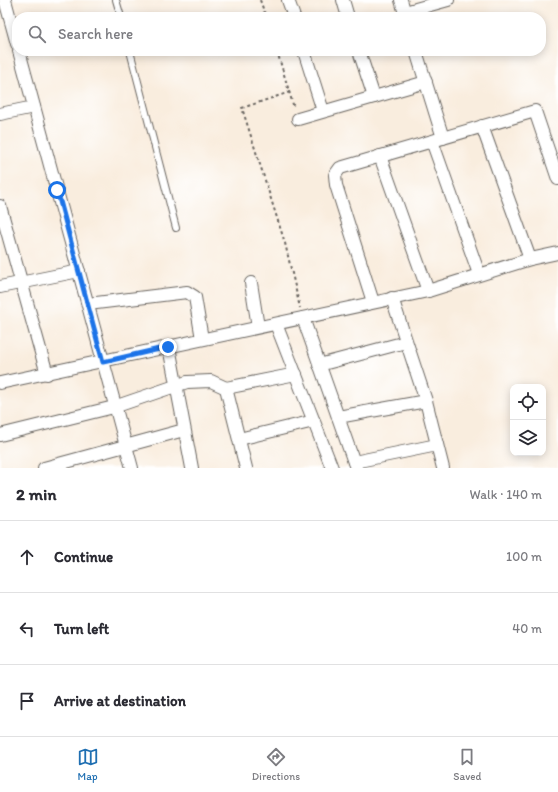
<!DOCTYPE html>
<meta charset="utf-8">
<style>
body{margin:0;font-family:Itim,sans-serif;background:#f7f7f7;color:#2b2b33}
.controls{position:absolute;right:12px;bottom:12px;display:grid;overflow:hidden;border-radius:8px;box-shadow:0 2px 10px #0003}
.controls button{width:36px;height:36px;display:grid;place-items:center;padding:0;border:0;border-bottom:1px solid #e1e1e2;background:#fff;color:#2b2b33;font:20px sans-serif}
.stop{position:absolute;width:12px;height:12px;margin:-9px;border:3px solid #1a73e8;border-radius:50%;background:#fff}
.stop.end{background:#1a73e8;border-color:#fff;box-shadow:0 1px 4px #0008}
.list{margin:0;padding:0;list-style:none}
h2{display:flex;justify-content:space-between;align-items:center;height:52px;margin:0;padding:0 16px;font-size:17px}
h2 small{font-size:13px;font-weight:400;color:#7c7c81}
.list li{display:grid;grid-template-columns:26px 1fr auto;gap:12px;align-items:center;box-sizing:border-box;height:72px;padding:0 16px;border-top:1px solid #e1e1e2}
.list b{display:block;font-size:15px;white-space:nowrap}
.list em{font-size:13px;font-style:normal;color:#7c7c81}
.icon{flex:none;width:22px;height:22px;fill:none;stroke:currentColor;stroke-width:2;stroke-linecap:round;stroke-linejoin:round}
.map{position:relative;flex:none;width:558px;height:468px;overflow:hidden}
.search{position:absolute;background:#fff;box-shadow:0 2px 10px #0003;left:12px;right:12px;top:12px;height:44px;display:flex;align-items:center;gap:10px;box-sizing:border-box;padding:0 14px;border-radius:16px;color:#7c7c81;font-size:15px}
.sheet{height:268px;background:#fff}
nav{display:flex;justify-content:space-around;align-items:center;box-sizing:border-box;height:56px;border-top:1px solid #e1e1e2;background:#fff;font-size:11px;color:#7c7c81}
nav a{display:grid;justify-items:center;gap:2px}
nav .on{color:#1f6fb2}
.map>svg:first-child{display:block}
</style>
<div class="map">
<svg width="558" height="468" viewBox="0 0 558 468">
<rect width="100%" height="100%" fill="#fff"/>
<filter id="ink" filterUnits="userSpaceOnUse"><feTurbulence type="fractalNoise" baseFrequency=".025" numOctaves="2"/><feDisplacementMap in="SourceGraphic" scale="8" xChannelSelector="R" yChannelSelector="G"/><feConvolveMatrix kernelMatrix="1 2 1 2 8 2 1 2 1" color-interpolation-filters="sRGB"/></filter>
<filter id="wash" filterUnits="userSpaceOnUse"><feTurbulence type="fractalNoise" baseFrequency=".012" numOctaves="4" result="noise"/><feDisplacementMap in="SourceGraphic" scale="16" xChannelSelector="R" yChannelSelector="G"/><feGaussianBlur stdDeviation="0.9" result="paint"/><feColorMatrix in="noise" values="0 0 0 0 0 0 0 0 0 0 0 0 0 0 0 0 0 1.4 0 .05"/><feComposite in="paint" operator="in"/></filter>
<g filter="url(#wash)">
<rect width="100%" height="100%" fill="#f9edde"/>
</g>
<g filter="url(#ink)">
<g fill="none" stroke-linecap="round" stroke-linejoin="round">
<g stroke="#696560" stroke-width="8">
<g id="service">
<path d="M 116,0 L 121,17"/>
<path d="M 130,51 L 176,228"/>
</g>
</g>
<g stroke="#696560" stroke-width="14">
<g id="minor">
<path d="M 5,0 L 17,44"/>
<path d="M 288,0 L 294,17"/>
<path d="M 343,0 L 348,17"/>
<path d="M 401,0 L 406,17"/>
<path d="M 405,12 L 448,0"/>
<path d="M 19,51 L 132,468"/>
<path d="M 304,51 L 323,111"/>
<path d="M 359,51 L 374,97"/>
<path d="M 416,51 L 443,138"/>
<path d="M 0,114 L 34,107"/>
<path d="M 298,119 L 426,82"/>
<path d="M 482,126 L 530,259"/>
<path d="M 432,141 L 479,274"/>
<path d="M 380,156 L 428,291"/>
<path d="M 0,206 L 47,374"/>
<path d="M 251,283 L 258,327"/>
<path d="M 0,287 L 79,271"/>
<path d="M 392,298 L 426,401 L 443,468"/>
<path d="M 373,302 L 336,185 L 335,175 L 340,168 L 535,111 L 558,179"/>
<path d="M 88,304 L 187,292 L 195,297 L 202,339"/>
<path d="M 303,318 L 356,468"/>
<path d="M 276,324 L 332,468"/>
<path d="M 169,347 L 192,468"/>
<path d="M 319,365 L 406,342"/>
<path d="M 0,383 L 428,291 L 530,259 L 558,253"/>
<path d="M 226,388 L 296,374"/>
<path d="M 338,417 L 426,401"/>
<path d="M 0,435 L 114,407 L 187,382 L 211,381 L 226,388 L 246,468"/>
<path d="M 239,439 L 314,421"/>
<path d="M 354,462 L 437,445"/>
<path d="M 44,468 L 184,430"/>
</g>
</g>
<g stroke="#696560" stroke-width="2" stroke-dasharray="3 3" stroke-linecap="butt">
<path d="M 260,0 L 266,17"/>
<path d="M 277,51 L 294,108"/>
<path d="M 290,92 L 242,108 L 285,243 L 300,308"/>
</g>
<use href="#service" stroke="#fff" stroke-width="6"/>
<use href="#minor" stroke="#fff" stroke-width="12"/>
</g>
</g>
<g fill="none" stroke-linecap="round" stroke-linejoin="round" filter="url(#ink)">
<path stroke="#1a73e8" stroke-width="5" d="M 57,190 L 103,362 L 168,347"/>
</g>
</svg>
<div class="controls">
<button><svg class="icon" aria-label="locate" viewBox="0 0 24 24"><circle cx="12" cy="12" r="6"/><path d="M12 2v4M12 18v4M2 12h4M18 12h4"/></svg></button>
<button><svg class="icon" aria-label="layers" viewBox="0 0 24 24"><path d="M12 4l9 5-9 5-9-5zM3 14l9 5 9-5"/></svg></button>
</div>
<div class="stop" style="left:57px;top:190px"></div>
<div class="stop end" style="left:168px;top:347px"></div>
<div class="search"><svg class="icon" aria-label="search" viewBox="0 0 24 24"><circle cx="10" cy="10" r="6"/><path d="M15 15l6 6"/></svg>Search here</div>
</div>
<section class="sheet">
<h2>2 min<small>Walk · 140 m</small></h2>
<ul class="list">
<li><svg class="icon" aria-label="ahead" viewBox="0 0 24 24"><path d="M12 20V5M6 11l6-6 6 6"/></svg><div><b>Continue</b></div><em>100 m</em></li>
<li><svg class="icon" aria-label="left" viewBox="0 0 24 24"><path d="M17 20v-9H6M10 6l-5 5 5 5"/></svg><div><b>Turn left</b></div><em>40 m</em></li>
<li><svg class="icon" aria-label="arrive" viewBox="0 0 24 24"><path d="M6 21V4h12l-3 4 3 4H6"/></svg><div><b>Arrive at destination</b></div></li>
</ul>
</section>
<nav>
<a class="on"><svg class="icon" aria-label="map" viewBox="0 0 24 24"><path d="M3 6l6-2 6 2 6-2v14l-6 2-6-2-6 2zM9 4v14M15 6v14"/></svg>Map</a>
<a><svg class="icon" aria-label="directions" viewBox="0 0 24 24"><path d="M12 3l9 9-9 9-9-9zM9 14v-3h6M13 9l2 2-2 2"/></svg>Directions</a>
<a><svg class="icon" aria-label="saved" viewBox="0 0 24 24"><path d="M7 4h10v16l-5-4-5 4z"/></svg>Saved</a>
</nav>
